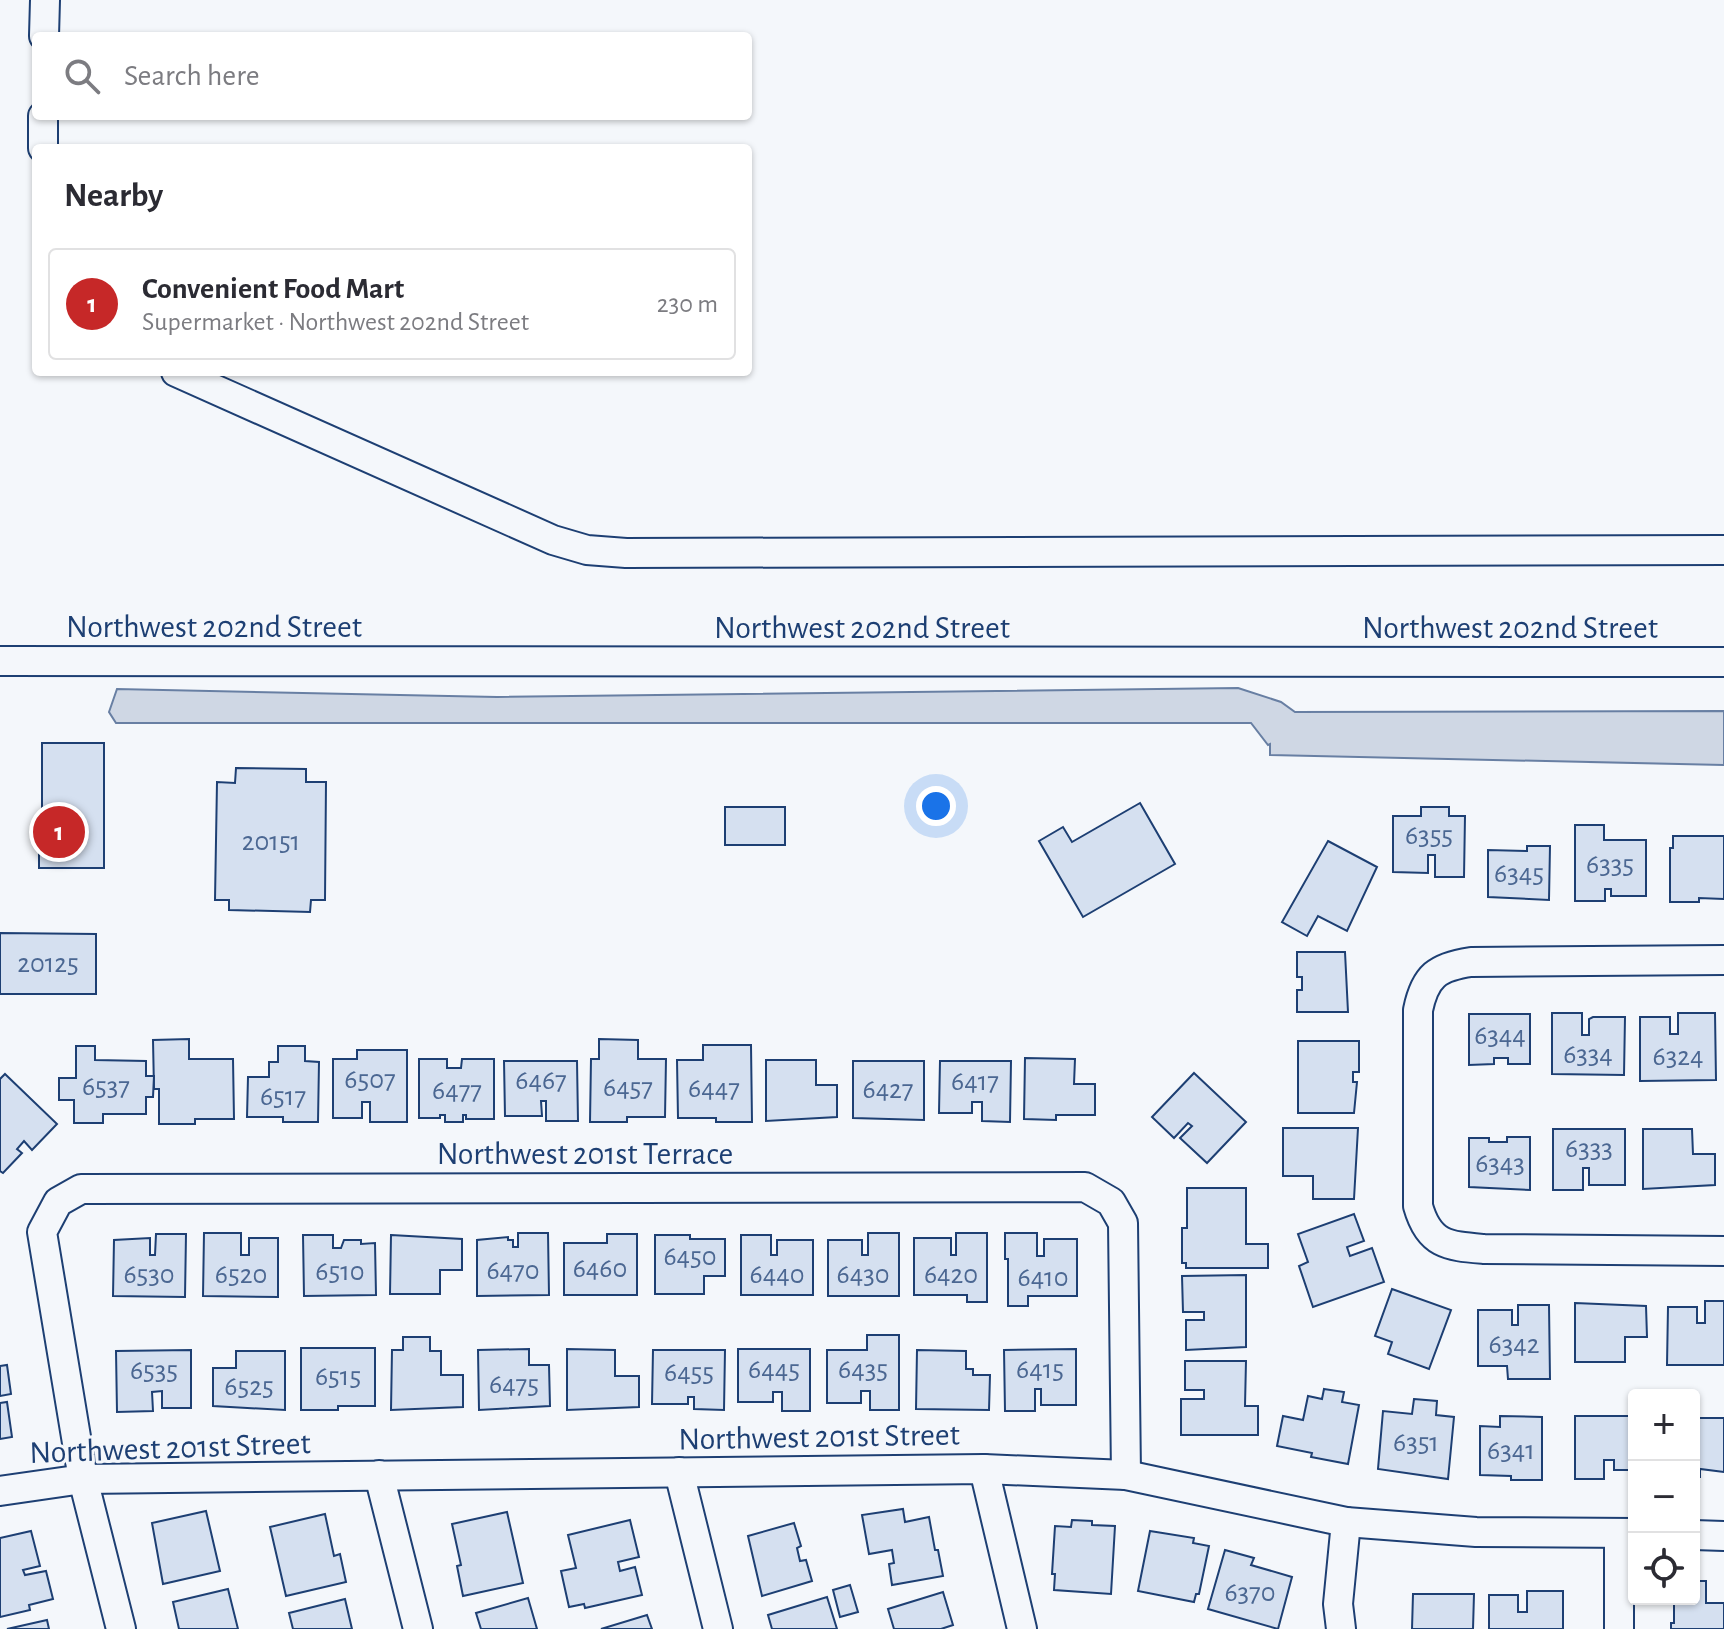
<!DOCTYPE html>
<meta charset="utf-8">
<style>
body{margin:0;font-family:"Alegreya Sans",sans-serif;background:#f7f7f7;color:#2b2b33}
.controls{position:absolute;right:24px;bottom:24px;display:grid;overflow:hidden;border-radius:8px;box-shadow:0 2px 6px #0004}
.controls button{width:72px;height:72px;display:grid;place-items:center;padding:0;border:0;border-bottom:2px solid #e1e1e2;background:#fff;color:#2b2b33;font:40px sans-serif}
.you{position:absolute;left:936px;top:806px;width:28px;height:28px;margin:-20px;border:6px solid #fff;border-radius:50%;background:#1a73e8;box-shadow:0 0 0 12px #1a73e833}
.badge{display:grid;place-items:center;width:52px;height:52px;border-radius:50%;background:#c62828;color:#fff;font-size:26px;font-weight:700}
.pin{position:absolute;translate:-50% -50%;border:4px solid #fff;box-shadow:0 2px 8px #0006}
.list{margin:0;padding:0;list-style:none}
h2{display:flex;justify-content:space-between;align-items:center;height:104px;margin:0;padding:0 32px;font-size:34px}
h2 small{font-size:26px;font-weight:400;color:#7c7c81}
.list li{display:grid;grid-template-columns:52px 1fr auto;gap:24px;align-items:center;box-sizing:border-box;height:112px;margin:0 16px 16px;padding:0 16px;border:2px solid #e1e1e2;border-radius:8px}
.list b{display:block;font-size:30px;white-space:nowrap}
.list p{margin:0;font-size:26px;white-space:nowrap;color:#7c7c81}
.list em{font-size:26px;font-style:normal;color:#7c7c81}
.icon{flex:none;width:44px;height:44px;fill:none;stroke:currentColor;stroke-width:2;stroke-linecap:round;stroke-linejoin:round}
.map{position:relative;flex:none;width:1724px;height:1629px;overflow:hidden}
.search{position:absolute;background:#fff;box-shadow:0 2px 6px #0004;left:32px;top:32px;width:720px;height:88px;display:flex;align-items:center;gap:20px;box-sizing:border-box;padding:0 28px;border-radius:8px;color:#7c7c81;font-size:30px}
.panel{position:absolute;background:#fff;box-shadow:0 2px 6px #0004;left:32px;top:144px;width:720px;height:232px;border-radius:8px}
.map>svg:first-child{display:block}
</style>
<div class="map">
<svg width="1724" height="1629" viewBox="0 0 1724 1629">
<rect width="100%" height="100%" fill="#f4f7fb"/>
<path fill="#cfd7e4" stroke="#687fa3" stroke-width="2" d="M 1238,688 L 1281,702 L 1295,712 L 1724,711 L 1724,765 L 1270,755 L 1270,744 L 1268,745 L 1251,723 L 116,723 L 109,712 L 117,689 L 497,697 Z"/>
<g fill="#d5e0f0" stroke="#1d3f73" stroke-width="2">
<path d="M 42,743 L 104,743 L 104,868 L 39,868 L 39,818 L 42,818 Z"/>
<path d="M 236,768 L 306,769 L 306,782 L 326,782 L 325,900 L 311,900 L 310,912 L 229,910 L 229,900 L 215,900 L 217,782 L 235,783 Z"/>
<path d="M 1140,803 L 1175,864 L 1083,917 L 1039,841 L 1063,827 L 1072,842 Z"/>
<rect x="725" y="807" width="60" height="38"/>
<path d="M 1421,807 L 1449,807 L 1449,816 L 1465,816 L 1464,877 L 1435,877 L 1435,855 L 1428,855 L 1428,873 L 1393,872 L 1393,816 L 1421,816 Z"/>
<path d="M 1575,825 L 1604,825 L 1604,840 L 1646,840 L 1646,896 L 1611,896 L 1611,889 L 1605,889 L 1605,901 L 1575,901 Z"/>
<path d="M 1673,836 L 1724,836 L 1724,899 L 1699,898 L 1699,902 L 1670,902 L 1670,848 L 1673,848 Z"/>
<path d="M 1328,841 L 1377,867 L 1347,931 L 1318,916 L 1307,936 L 1282,922 Z"/>
<path d="M 1527,846 L 1550,846 L 1549,900 L 1488,897 L 1488,850 L 1527,851 Z"/>
<path d="M 0,933 L 96,934 L 96,994 L 0,994 Z"/>
<path d="M 1297,952 L 1345,952 L 1348,1012 L 1297,1012 L 1297,990 L 1302,990 L 1302,977 L 1297,977 Z"/>
<path d="M 1552,1013 L 1582,1013 L 1582,1035 L 1589,1035 L 1589,1019 L 1593,1017 L 1625,1017 L 1624,1075 L 1552,1074 Z"/>
<path d="M 1678,1013 L 1715,1013 L 1716,1080 L 1640,1081 L 1640,1017 L 1670,1017 L 1670,1034 L 1678,1034 Z"/>
<path d="M 1469,1014 L 1530,1014 L 1530,1064 L 1508,1064 L 1508,1058 L 1494,1058 L 1494,1064 L 1469,1065 Z"/>
<path d="M 189,1039 L 189,1059 L 233,1059 L 234,1119 L 195,1119 L 195,1124 L 159,1124 L 159,1089 L 154,1089 L 153,1040 Z"/>
<path d="M 599,1039 L 638,1040 L 638,1059 L 666,1059 L 665,1117 L 627,1117 L 627,1122 L 590,1122 L 591,1059 L 599,1059 Z"/>
<path d="M 1298,1041 L 1359,1041 L 1359,1072 L 1353,1072 L 1353,1082 L 1357,1082 L 1354,1113 L 1298,1113 Z"/>
<path d="M 703,1045 L 751,1045 L 752,1122 L 716,1122 L 716,1118 L 678,1118 L 677,1060 L 703,1060 Z"/>
<path d="M 76,1046 L 95,1046 L 95,1060 L 146,1061 L 146,1076 L 154,1076 L 153,1097 L 146,1097 L 146,1114 L 103,1114 L 103,1123 L 74,1123 L 74,1100 L 59,1100 L 59,1078 L 76,1078 Z"/>
<path d="M 278,1046 L 305,1046 L 305,1061 L 319,1062 L 318,1122 L 283,1122 L 283,1117 L 247,1117 L 248,1077 L 269,1077 L 269,1062 L 278,1062 Z"/>
<path d="M 357,1050 L 407,1050 L 407,1122 L 370,1122 L 370,1102 L 362,1102 L 362,1118 L 333,1118 L 333,1059 L 357,1059 Z"/>
<path d="M 1025,1058 L 1075,1059 L 1074,1084 L 1095,1084 L 1095,1115 L 1056,1115 L 1056,1120 L 1024,1119 Z"/>
<path d="M 419,1059 L 447,1059 L 447,1068 L 461,1068 L 462,1059 L 494,1059 L 494,1119 L 466,1119 L 466,1115 L 463,1115 L 463,1122 L 445,1122 L 445,1115 L 440,1115 L 440,1118 L 419,1118 Z"/>
<path d="M 766,1060 L 816,1060 L 816,1085 L 837,1085 L 837,1117 L 766,1121 Z"/>
<path d="M 504,1061 L 577,1061 L 578,1121 L 546,1121 L 546,1101 L 541,1101 L 542,1116 L 505,1116 Z"/>
<path d="M 853,1061 L 924,1061 L 924,1120 L 853,1118 Z"/>
<path d="M 940,1061 L 1011,1061 L 1010,1122 L 982,1121 L 982,1102 L 972,1102 L 972,1113 L 939,1113 Z"/>
<path d="M 1194,1073 L 1246,1122 L 1207,1163 L 1180,1138 L 1192,1126 L 1188,1123 L 1174,1138 L 1152,1117 Z"/>
<path d="M 5,1074 L 57,1124 L 32,1150 L 24,1141 L 17,1149 L 22,1153 L 3,1173 L 0,1171 L 0,1079 Z"/>
<path d="M 1283,1128 L 1358,1128 L 1354,1199 L 1313,1199 L 1313,1176 L 1283,1176 Z"/>
<path d="M 1553,1129 L 1625,1129 L 1625,1185 L 1589,1185 L 1589,1168 L 1583,1168 L 1583,1190 L 1553,1190 Z"/>
<path d="M 1643,1129 L 1692,1129 L 1693,1154 L 1715,1154 L 1715,1185 L 1643,1189 Z"/>
<path d="M 1507,1137 L 1530,1137 L 1530,1190 L 1469,1187 L 1469,1138 L 1489,1138 L 1489,1142 L 1507,1142 Z"/>
<path d="M 1187,1188 L 1246,1188 L 1246,1244 L 1268,1244 L 1268,1268 L 1186,1268 L 1186,1263 L 1182,1263 L 1182,1228 L 1187,1228 Z"/>
<path d="M 1354,1214 L 1364,1241 L 1347,1247 L 1350,1256 L 1372,1248 L 1384,1282 L 1313,1307 L 1299,1266 L 1308,1262 L 1298,1234 Z"/>
<path d="M 204,1233 L 241,1233 L 241,1255 L 249,1255 L 249,1238 L 278,1238 L 278,1297 L 203,1296 Z"/>
<path d="M 518,1233 L 548,1233 L 549,1295 L 477,1296 L 477,1240 L 508,1237 L 508,1240 L 513,1240 L 513,1247 L 518,1247 Z"/>
<path d="M 868,1233 L 899,1233 L 899,1296 L 828,1296 L 828,1240 L 862,1240 L 862,1255 L 868,1255 Z"/>
<path d="M 956,1233 L 987,1233 L 987,1302 L 967,1302 L 967,1295 L 914,1295 L 914,1238 L 951,1238 L 951,1255 L 956,1255 Z"/>
<path d="M 1005,1233 L 1037,1233 L 1037,1256 L 1044,1256 L 1044,1239 L 1077,1239 L 1077,1296 L 1028,1296 L 1028,1306 L 1008,1306 L 1008,1259 L 1005,1259 Z"/>
<path d="M 156,1234 L 186,1234 L 185,1297 L 113,1296 L 114,1240 L 150,1238 L 150,1255 L 155,1255 Z"/>
<path d="M 607,1234 L 637,1234 L 637,1295 L 564,1295 L 564,1243 L 607,1243 Z"/>
<path d="M 303,1235 L 333,1235 L 333,1248 L 341,1248 L 344,1240 L 361,1240 L 361,1244 L 375,1243 L 376,1295 L 304,1296 Z"/>
<path d="M 391,1235 L 462,1239 L 462,1270 L 440,1270 L 440,1294 L 390,1294 Z"/>
<path d="M 655,1235 L 690,1235 L 690,1239 L 725,1239 L 725,1276 L 704,1276 L 704,1294 L 655,1294 Z"/>
<path d="M 741,1235 L 771,1235 L 771,1255 L 777,1255 L 777,1240 L 813,1240 L 813,1295 L 741,1295 Z"/>
<path d="M 1246,1275 L 1246,1347 L 1186,1350 L 1186,1320 L 1204,1320 L 1204,1312 L 1183,1312 L 1182,1276 Z"/>
<path d="M 1392,1289 L 1451,1310 L 1429,1369 L 1388,1354 L 1392,1342 L 1375,1336 Z"/>
<path d="M 1705,1301 L 1724,1301 L 1724,1365 L 1667,1365 L 1668,1307 L 1697,1307 L 1697,1323 L 1705,1323 Z"/>
<path d="M 1575,1303 L 1646,1306 L 1647,1337 L 1625,1337 L 1625,1362 L 1575,1362 Z"/>
<path d="M 1518,1305 L 1549,1305 L 1550,1379 L 1508,1379 L 1507,1366 L 1478,1366 L 1478,1310 L 1512,1310 L 1512,1325 L 1518,1325 Z"/>
<path d="M 867,1335 L 899,1335 L 899,1410 L 870,1410 L 870,1391 L 861,1391 L 861,1403 L 827,1403 L 827,1350 L 867,1350 Z"/>
<path d="M 403,1337 L 430,1337 L 430,1351 L 441,1351 L 441,1375 L 463,1375 L 463,1407 L 391,1410 L 392,1350 L 403,1350 Z"/>
<path d="M 301,1348 L 375,1348 L 375,1406 L 338,1406 L 338,1410 L 301,1410 Z"/>
<path d="M 529,1349 L 529,1365 L 549,1365 L 550,1406 L 479,1410 L 478,1350 Z"/>
<path d="M 567,1349 L 615,1350 L 615,1376 L 639,1376 L 639,1407 L 567,1410 Z"/>
<path d="M 738,1349 L 810,1349 L 810,1411 L 782,1411 L 782,1392 L 773,1392 L 773,1402 L 738,1402 Z"/>
<path d="M 1076,1349 L 1076,1405 L 1041,1405 L 1041,1389 L 1035,1389 L 1035,1411 L 1005,1411 L 1004,1350 Z"/>
<path d="M 191,1350 L 191,1408 L 162,1408 L 162,1391 L 152,1392 L 153,1411 L 117,1412 L 116,1351 Z"/>
<path d="M 653,1350 L 725,1350 L 724,1410 L 694,1409 L 694,1397 L 688,1397 L 688,1404 L 652,1404 Z"/>
<path d="M 917,1350 L 966,1351 L 966,1369 L 973,1369 L 973,1375 L 990,1375 L 989,1410 L 916,1409 Z"/>
<path d="M 236,1351 L 285,1351 L 285,1410 L 213,1406 L 213,1368 L 236,1368 Z"/>
<path d="M 1185,1361 L 1246,1361 L 1245,1406 L 1258,1406 L 1258,1435 L 1181,1435 L 1181,1399 L 1204,1399 L 1204,1390 L 1185,1390 Z"/>
<path d="M 7,1365 L 11,1394 L 0,1396 L 0,1366 Z"/>
<path d="M 1324,1389 L 1344,1392 L 1342,1402 L 1359,1405 L 1348,1464 L 1311,1457 L 1312,1453 L 1277,1446 L 1283,1416 L 1303,1420 L 1308,1396 L 1322,1399 Z"/>
<path d="M 1414,1399 L 1437,1401 L 1436,1415 L 1454,1417 L 1448,1479 L 1378,1469 L 1383,1411 L 1412,1414 Z"/>
<path d="M 7,1402 L 12,1437 L 0,1439 L 0,1403 Z"/>
<path d="M 1500,1416 L 1542,1417 L 1542,1480 L 1511,1480 L 1511,1476 L 1480,1475 L 1480,1426 L 1500,1427 Z"/>
<path d="M 1575,1416 L 1634,1416 L 1634,1470 L 1614,1470 L 1614,1460 L 1604,1460 L 1604,1479 L 1575,1479 Z"/>
<path d="M 1694,1418 L 1724,1418 L 1724,1472 L 1700,1469 L 1700,1477 L 1694,1477 Z"/>
<path d="M 903,1509 L 905,1522 L 929,1517 L 935,1550 L 938,1550 L 943,1576 L 892,1585 L 889,1564 L 894,1563 L 892,1550 L 869,1554 L 862,1515 Z"/>
<path d="M 206,1511 L 220,1571 L 163,1584 L 152,1523 Z"/>
<path d="M 507,1512 L 523,1583 L 463,1596 L 457,1566 L 461,1565 L 452,1524 Z"/>
<path d="M 325,1514 L 334,1556 L 340,1554 L 346,1582 L 286,1596 L 270,1527 Z"/>
<path d="M 630,1520 L 639,1557 L 618,1562 L 620,1571 L 635,1567 L 642,1595 L 585,1608 L 584,1604 L 569,1607 L 561,1571 L 576,1568 L 568,1535 Z"/>
<path d="M 1072,1520 L 1092,1521 L 1092,1525 L 1115,1526 L 1111,1594 L 1054,1590 L 1055,1574 L 1052,1574 L 1055,1526 L 1071,1527 Z"/>
<path d="M 794,1523 L 801,1546 L 797,1548 L 800,1561 L 806,1560 L 812,1581 L 762,1596 L 748,1536 Z"/>
<path d="M 31,1531 L 40,1566 L 23,1570 L 25,1575 L 46,1571 L 53,1599 L 29,1605 L 30,1610 L 0,1617 L 0,1538 Z"/>
<path d="M 1150,1531 L 1194,1538 L 1193,1543 L 1209,1546 L 1199,1594 L 1196,1594 L 1194,1602 L 1138,1591 Z"/>
<path d="M 1225,1550 L 1254,1558 L 1251,1565 L 1292,1577 L 1278,1629 L 1208,1609 Z"/>
<path d="M 1694,1581 L 1706,1581 L 1706,1603 L 1724,1603 L 1724,1629 L 1671,1629 L 1671,1623 L 1674,1623 L 1674,1599 L 1694,1599 Z"/>
<path d="M 850,1585 L 858,1612 L 840,1617 L 833,1590 Z"/>
<path d="M 228,1589 L 238,1629 L 179,1629 L 173,1602 Z"/>
<path d="M 1527,1591 L 1563,1591 L 1563,1629 L 1489,1629 L 1489,1595 L 1518,1595 L 1518,1612 L 1527,1612 Z"/>
<path d="M 943,1592 L 953,1625 L 941,1629 L 894,1629 L 888,1609 Z"/>
<path d="M 1413,1594 L 1474,1594 L 1473,1629 L 1412,1629 Z"/>
<path d="M 827,1597 L 837,1629 L 772,1629 L 768,1615 Z"/>
<path d="M 528,1598 L 537,1629 L 481,1629 L 476,1613 Z"/>
<path d="M 345,1599 L 352,1629 L 293,1629 L 289,1613 Z"/>
<path d="M 647,1615 L 652,1629 L 601,1629 Z"/>
<path d="M 47,1620 L 49,1629 L 7,1629 Z"/>
</g>
<g fill="none" stroke-linecap="round" stroke-linejoin="round">
<g stroke="#1d3f73" stroke-width="32">
<g id="minor">
<path d="M 44,36 L 45,0"/>
<path d="M 43,116 L 43,148"/>
<path d="M 176,372 L 553,540 L 587,550 L 626,553 L 1724,550"/>
<path d="M 0,661 L 1724,662"/>
<path d="M 1724,960 L 1471,962 C 1437,967 1425,976 1418,1010 L 1418,1206 C 1429,1245 1448,1246 1484,1249 L 1724,1251"/>
<path d="M 984,1469 L 1022,1629"/>
<path d="M 679,1472 L 718,1629"/>
<path d="M 379,1475 L 418,1629"/>
<path d="M 0,1491 L 83,1479 L 984,1469 L 1126,1475 L 1346,1522 L 1476,1532 L 1634,1533"/>
<path d="M 1619,1533 L 1619,1629"/>
<path d="M 1694,1535 L 1724,1536"/>
<path d="M 121,1629 L 83,1479 L 42,1232 L 58,1202 L 81,1189 L 1085,1187 L 1111,1202 L 1123,1223 L 1126,1475"/>
<path d="M 1341,1629 L 1338,1604 L 1346,1522"/>
</g>
</g>
<use href="#minor" stroke="#f4f7fb" stroke-width="28"/>
</g>
<g text-anchor="middle" dominant-baseline="central" stroke-width="6" stroke-linejoin="round" paint-order="stroke">
<g font-size="28" fill="#4b6792">
<text x="1429" y="836">6355</text>
<text x="271" y="842">20151</text>
<text x="1610" y="865">6335</text>
<text x="1519" y="874">6345</text>
<text x="48" y="964">20125</text>
<text x="1500" y="1036">6344</text>
<text x="1588" y="1055">6334</text>
<text x="1678" y="1057">6324</text>
<text x="370" y="1080">6507</text>
<text x="541" y="1081">6467</text>
<text x="975" y="1082">6417</text>
<text x="106" y="1087">6537</text>
<text x="628" y="1088">6457</text>
<text x="714" y="1089">6447</text>
<text x="888" y="1090">6427</text>
<text x="457" y="1091">6477</text>
<text x="283" y="1097">6517</text>
<text x="1589" y="1149">6333</text>
<text x="1500" y="1164">6343</text>
<text x="690" y="1257">6450</text>
<text x="600" y="1269">6460</text>
<text x="513" y="1271">6470</text>
<text x="340" y="1272">6510</text>
<text x="149" y="1275">6530</text>
<text x="241" y="1275">6520</text>
<text x="777" y="1275">6440</text>
<text x="863" y="1275">6430</text>
<text x="951" y="1275">6420</text>
<text x="1043" y="1278">6410</text>
<text x="1514" y="1345">6342</text>
<text x="774" y="1370">6445</text>
<text x="863" y="1370">6435</text>
<text x="1040" y="1370">6415</text>
<text x="154" y="1371">6535</text>
<text x="689" y="1373">6455</text>
<text x="338" y="1377">6515</text>
<text x="514" y="1385">6475</text>
<text x="249" y="1387">6525</text>
<text x="1416" y="1443">6351</text>
<text x="1511" y="1451">6341</text>
<text x="1250" y="1593">6370</text>
</g>
<g font-size="32" fill="#1d3f73" stroke="#f4f7fb">
<text x="214" y="627">Northwest 202nd Street</text>
<text x="862" y="628">Northwest 202nd Street</text>
<text x="1510" y="628">Northwest 202nd Street</text>
<text x="585" y="1154">Northwest 201st Terrace</text>
<text transform="translate(819 1437) rotate(-1)">Northwest 201st Street</text>
<text transform="translate(170 1448) rotate(-2)">Northwest 201st Street</text>
</g>
</g>
</svg>
<div class="controls">
<button>+</button>
<button>−</button>
<button><svg class="icon" aria-label="locate" viewBox="0 0 24 24"><circle cx="12" cy="12" r="6"/><path d="M12 2v4M12 18v4M2 12h4M18 12h4"/></svg></button>
</div>
<div class="you"></div>
<div class="pin badge" style="left:59px;top:832px">1</div>
<div class="search"><svg class="icon" aria-label="search" viewBox="0 0 24 24"><circle cx="10" cy="10" r="6"/><path d="M15 15l6 6"/></svg>Search here</div>
<section class="panel">
<h2>Nearby<small></small></h2>
<ul class="list">
<li><span class="badge">1</span><div><b>Convenient Food Mart</b><p>Supermarket · Northwest 202nd Street</p></div><em>230 m</em></li>
</ul>
</section>
</div>
